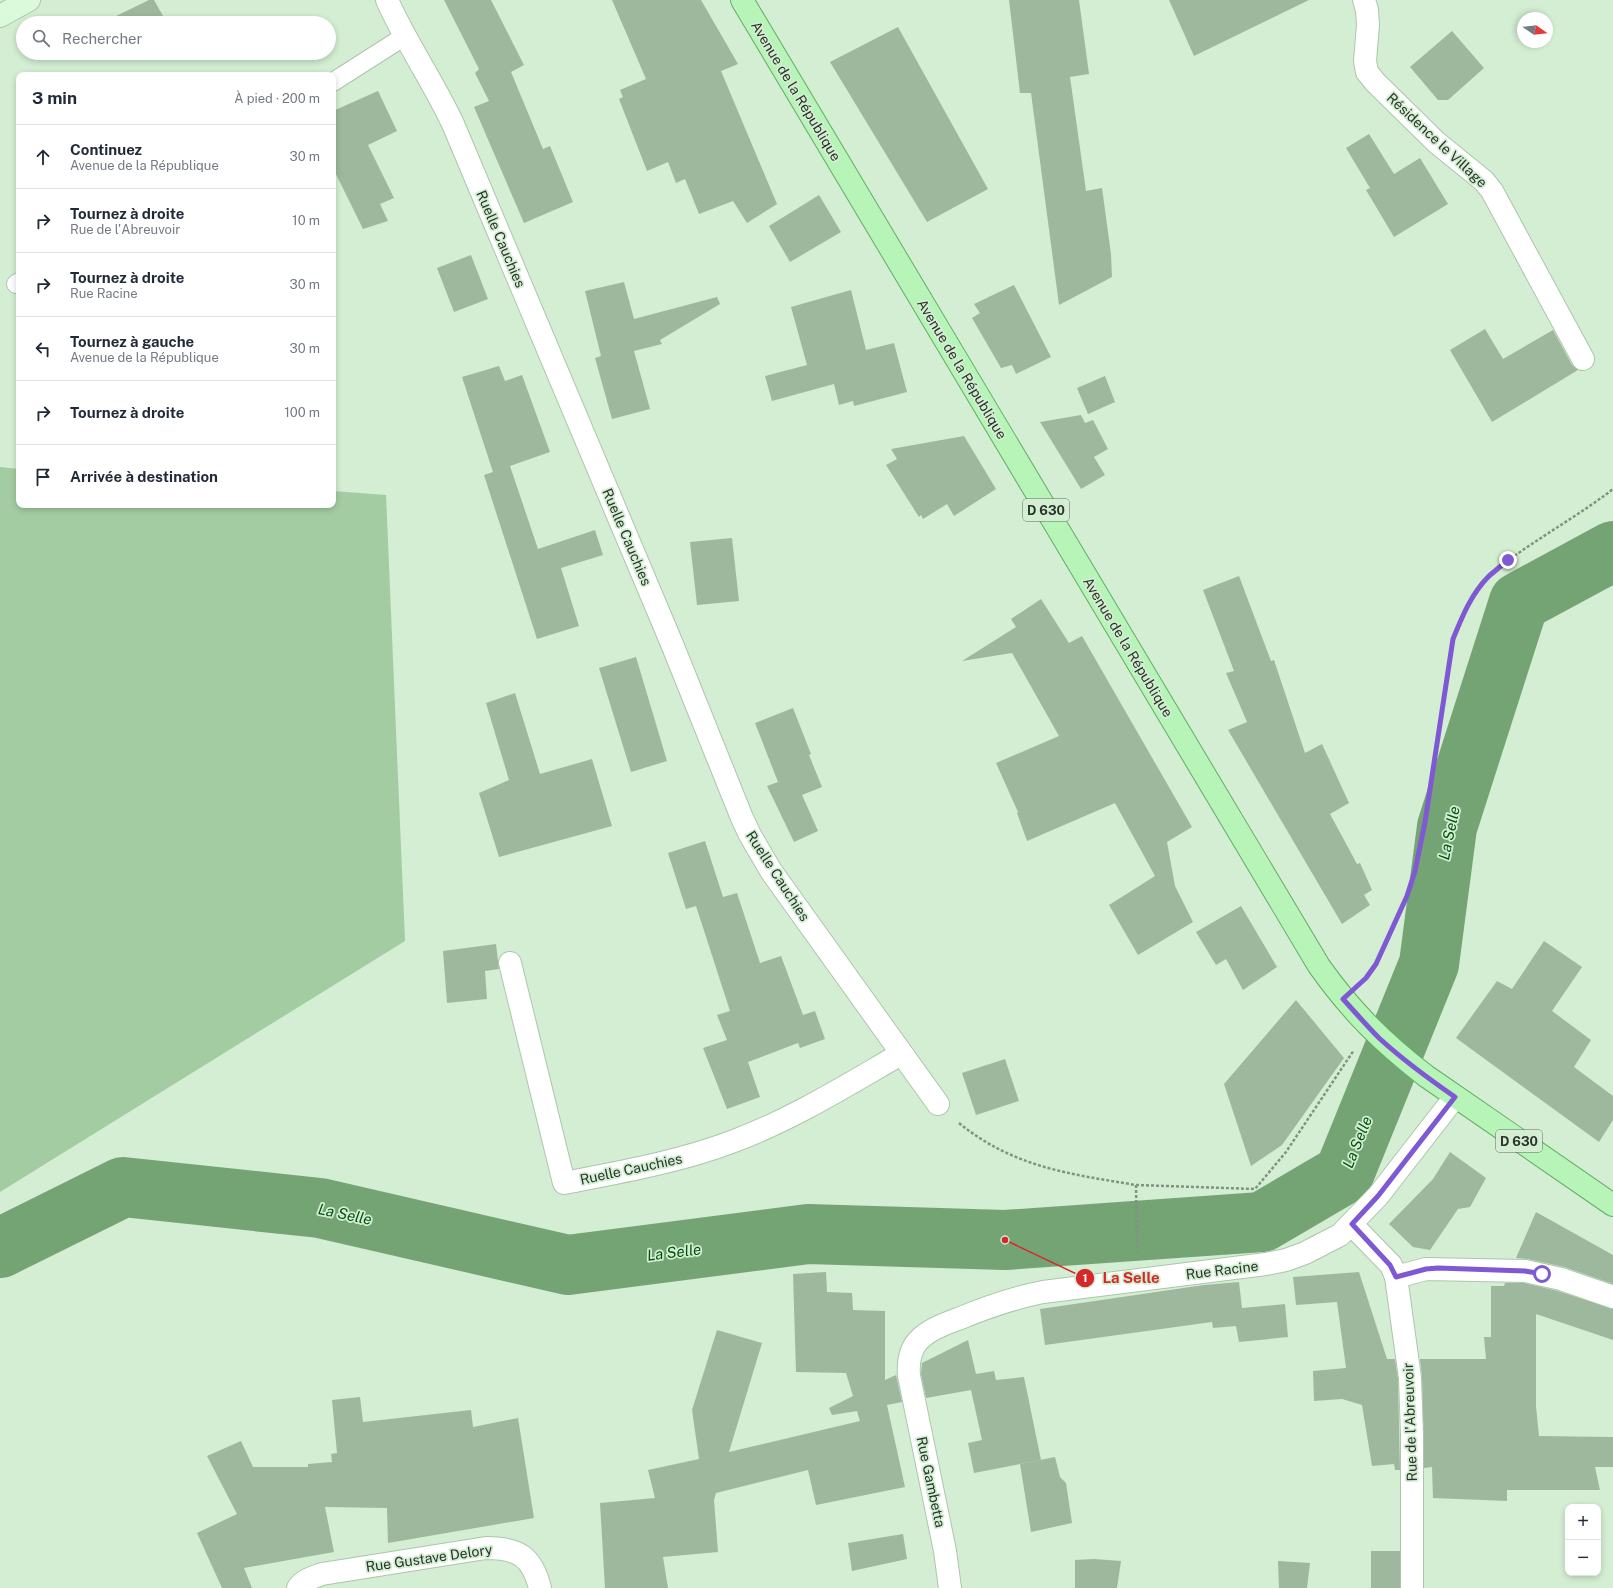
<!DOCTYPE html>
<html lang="fr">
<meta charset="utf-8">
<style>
body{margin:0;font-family:"Public Sans",sans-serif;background:#f2f2f3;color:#1f2937}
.controls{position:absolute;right:12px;bottom:12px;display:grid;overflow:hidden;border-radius:8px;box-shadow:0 2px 6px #0003}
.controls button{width:36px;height:36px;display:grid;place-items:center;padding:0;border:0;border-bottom:1px solid #e0e1e3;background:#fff;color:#1f2937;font:20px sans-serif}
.compass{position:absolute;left:1517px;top:12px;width:36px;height:36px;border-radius:50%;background:#fff;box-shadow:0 2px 6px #0003;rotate:104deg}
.stop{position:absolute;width:12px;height:12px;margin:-9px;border:3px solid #7f59d3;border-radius:50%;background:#fff}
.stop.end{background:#7f59d3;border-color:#fff;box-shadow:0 1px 4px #0008}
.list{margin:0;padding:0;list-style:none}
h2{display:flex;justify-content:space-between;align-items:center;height:52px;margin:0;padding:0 16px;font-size:17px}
h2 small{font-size:13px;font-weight:400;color:#747a83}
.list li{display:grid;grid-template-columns:26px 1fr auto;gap:12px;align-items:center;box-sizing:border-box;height:64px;padding:0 16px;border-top:1px solid #e0e1e3}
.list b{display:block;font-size:15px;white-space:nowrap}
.list p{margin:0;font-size:13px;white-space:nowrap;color:#747a83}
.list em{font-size:13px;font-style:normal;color:#747a83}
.icon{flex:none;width:22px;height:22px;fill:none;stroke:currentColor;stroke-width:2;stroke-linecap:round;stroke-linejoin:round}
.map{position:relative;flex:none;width:1613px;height:1588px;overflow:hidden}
.search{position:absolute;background:#fff;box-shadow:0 2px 6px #0003;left:16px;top:16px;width:320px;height:44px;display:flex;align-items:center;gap:10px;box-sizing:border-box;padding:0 14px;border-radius:22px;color:#747a83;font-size:15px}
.panel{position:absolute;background:#fff;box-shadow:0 2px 6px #0003;left:16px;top:72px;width:320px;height:436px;border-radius:8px}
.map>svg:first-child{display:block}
</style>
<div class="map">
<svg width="1613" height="1588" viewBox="0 0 1613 1588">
<rect width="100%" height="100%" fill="#d3eed2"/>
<path fill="#a4cca3" d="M 0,467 L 19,469 L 19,505 L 333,505 L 333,491 L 386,495 L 405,941 L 0,1192 Z"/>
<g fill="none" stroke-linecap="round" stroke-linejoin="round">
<path stroke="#74a473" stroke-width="60" d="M 0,1248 L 123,1187 L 320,1208 L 568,1265 L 808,1234 L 1005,1240 L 1262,1222 L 1344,1174 L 1429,964 L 1447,827 L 1519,602 L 1613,551"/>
</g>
<g fill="#9eb89d">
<path d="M 149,0 L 154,0 L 167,23 L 110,23 L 108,20 Z"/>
<path d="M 444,0 L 491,0 L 524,65 L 511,72 L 543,149 L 550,146 L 573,202 L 524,223 L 474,107 L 489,101 L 475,73 L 479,69 Z"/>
<path d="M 612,0 L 701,0 L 738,64 L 721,71 L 777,204 L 747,223 L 733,201 L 699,214 L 685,179 L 676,183 L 668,162 L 647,171 L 619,99 L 623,97 L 620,90 L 646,79 Z"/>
<path d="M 1009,0 L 1079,0 L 1089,74 L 1070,77 L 1086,191 L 1102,188 L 1111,254 L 1112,277 L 1059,305 L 1031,93 L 1020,93 Z"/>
<path d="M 1169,0 L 1309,0 L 1194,56 Z"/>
<path d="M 898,27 L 988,189 L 927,222 L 830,62 Z"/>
<path d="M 1452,31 L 1484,68 L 1448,100 L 1438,100 L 1410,67 Z"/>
<path d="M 125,53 L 141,53 L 128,60 Z"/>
<path d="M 378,91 L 397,131 L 368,145 L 394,198 L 380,204 L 388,221 L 363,229 L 333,168 L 333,111 Z"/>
<path d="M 1369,134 L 1394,174 L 1420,158 L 1448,204 L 1394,237 L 1366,190 L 1370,188 L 1346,148 Z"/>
<path d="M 819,195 L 841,232 L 790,262 L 769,226 Z"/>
<path d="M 471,255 L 488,299 L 454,312 L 437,268 Z"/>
<path d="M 624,282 L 634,319 L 717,297 L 720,304 L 660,340 L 662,344 L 634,351 L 650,409 L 612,419 L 595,358 L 601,356 L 585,291 Z"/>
<path d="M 1014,285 L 1051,357 L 1016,374 L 1012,365 L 1001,368 L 972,318 L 980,313 L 974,304 Z"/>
<path d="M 851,290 L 866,350 L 894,343 L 907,392 L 854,406 L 853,401 L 839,405 L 834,384 L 772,401 L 765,376 L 807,365 L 791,307 Z"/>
<path d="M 1485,329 L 1503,359 L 1553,330 L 1572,365 L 1578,370 L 1492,422 L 1450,350 Z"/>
<path d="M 499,366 L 505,381 L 522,375 L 550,452 L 510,466 L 538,549 L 595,530 L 603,555 L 561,568 L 579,626 L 537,639 L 484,475 L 493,472 L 462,377 Z"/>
<path d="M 1105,376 L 1115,402 L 1088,414 L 1077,388 Z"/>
<path d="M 1081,415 L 1085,423 L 1093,420 L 1108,449 L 1094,457 L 1105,475 L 1081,489 L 1040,422 Z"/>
<path d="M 964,436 L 996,489 L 954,516 L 947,504 L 923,519 L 921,515 L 919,517 L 886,465 L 897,459 L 891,449 Z"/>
<path d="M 732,538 L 739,601 L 697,605 L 690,542 Z"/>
<path d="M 1239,576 L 1271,661 L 1274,660 L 1305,753 L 1322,744 L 1349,803 L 1330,814 L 1357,864 L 1360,863 L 1372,890 L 1364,895 L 1370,905 L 1342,924 L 1228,730 L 1247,722 L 1226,673 L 1234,671 L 1203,590 Z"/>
<path d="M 1041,599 L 1069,643 L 1082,636 L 1192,827 L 1167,842 L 1175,886 L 1193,922 L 1138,955 L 1109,905 L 1155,876 L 1115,803 L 1027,841 L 1017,813 L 1018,812 L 996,763 L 1059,736 L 1012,653 L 962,661 L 1016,627 L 1011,619 Z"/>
<path d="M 636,657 L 667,761 L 631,772 L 599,668 Z"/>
<path d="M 515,693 L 540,774 L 592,759 L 612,826 L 499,857 L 479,793 L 509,780 L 486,703 Z"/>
<path d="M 793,708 L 811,754 L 809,755 L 822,787 L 802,795 L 818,831 L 794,842 L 767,786 L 778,782 L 755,723 Z"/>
<path d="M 705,841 L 723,897 L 737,893 L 760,963 L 781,956 L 803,1015 L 815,1011 L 825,1039 L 800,1048 L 798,1043 L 748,1062 L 760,1097 L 727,1109 L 703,1048 L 727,1040 L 717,1015 L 730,1011 L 696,906 L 686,909 L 668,853 Z"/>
<path d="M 1241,906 L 1277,967 L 1243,990 L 1226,959 L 1216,965 L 1196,932 Z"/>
<path d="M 1544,941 L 1582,967 L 1552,1011 L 1591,1040 L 1574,1067 L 1613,1096 L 1613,1120 L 1599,1142 L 1456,1038 L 1497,981 L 1512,989 Z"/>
<path d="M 496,944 L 499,969 L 485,971 L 487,999 L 447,1003 L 443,951 Z"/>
<path d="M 1296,1000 L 1344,1058 L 1282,1145 L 1251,1166 L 1224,1084 Z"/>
<path d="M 1005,1059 L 1019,1101 L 976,1115 L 962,1073 Z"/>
<path d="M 1450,1152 L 1486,1178 L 1470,1207 L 1458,1209 L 1430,1250 L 1413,1247 L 1389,1224 L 1433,1179 Z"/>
<path d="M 1536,1212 L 1613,1255 L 1613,1284 L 1564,1267 L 1528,1259 L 1516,1258 Z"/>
<path d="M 826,1272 L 827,1292 L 852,1293 L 853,1310 L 885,1311 L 885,1380 L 896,1375 L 902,1402 L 887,1405 L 905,1487 L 816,1505 L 808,1470 L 716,1493 L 714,1500 L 718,1552 L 663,1557 L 668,1588 L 605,1588 L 600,1503 L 655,1498 L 648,1470 L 699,1459 L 692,1410 L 717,1330 L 762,1343 L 729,1452 L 860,1421 L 857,1411 L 832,1415 L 829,1408 L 853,1396 L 846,1373 L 796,1372 L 793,1274 Z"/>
<path d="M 1359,1272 L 1387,1359 L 1395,1359 L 1398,1379 L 1400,1470 L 1395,1470 L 1394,1464 L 1372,1466 L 1362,1405 L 1342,1399 L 1314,1401 L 1313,1371 L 1346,1368 L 1337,1302 L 1296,1305 L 1293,1277 Z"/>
<path d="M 1239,1282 L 1242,1308 L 1285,1304 L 1288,1337 L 1239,1342 L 1236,1326 L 1213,1328 L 1212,1322 L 1045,1345 L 1040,1309 L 1204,1285 Z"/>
<path d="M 1505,1283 L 1524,1283 L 1558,1291 L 1613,1309 L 1613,1340 L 1536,1314 L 1536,1406 L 1539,1436 L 1613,1437 L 1613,1467 L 1595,1467 L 1600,1490 L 1507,1490 L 1507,1501 L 1433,1498 L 1432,1467 L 1424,1468 L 1422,1377 L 1420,1359 L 1486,1359 L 1484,1337 L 1491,1337 L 1491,1286 L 1504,1286 Z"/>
<path d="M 968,1340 L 976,1374 L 994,1371 L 996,1380 L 1024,1377 L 1041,1460 L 974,1473 L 968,1443 L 982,1440 L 971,1390 L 926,1398 L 921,1374 L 922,1363 Z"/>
<path d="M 360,1397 L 363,1422 L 471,1410 L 473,1427 L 518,1418 L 534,1518 L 388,1543 L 387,1508 L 325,1507 L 334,1552 L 244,1568 L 252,1588 L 222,1588 L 197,1533 L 237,1514 L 207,1456 L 241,1441 L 253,1467 L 308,1467 L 308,1464 L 332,1462 L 331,1454 L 337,1453 L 332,1400 Z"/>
<path d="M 1055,1457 L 1060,1477 L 1066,1483 L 1072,1523 L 1031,1532 L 1020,1464 Z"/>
<path d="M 903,1534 L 907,1559 L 852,1571 L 848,1543 Z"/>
<rect x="1371" y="1551" width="29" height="37"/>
<path d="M 1094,1559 L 1121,1561 L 1117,1588 L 1075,1588 L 1075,1560 Z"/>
<path d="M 1278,1561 L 1310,1563 L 1307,1588 L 1279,1588 Z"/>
</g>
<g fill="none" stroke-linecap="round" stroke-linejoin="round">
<g stroke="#acc6ab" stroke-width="20">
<g id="lane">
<path d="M 333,82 L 405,36"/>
<path d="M 16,284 L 19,282"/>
</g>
</g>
<g stroke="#acc6ab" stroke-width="24">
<g id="street">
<path d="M 387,0 C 406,43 433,81 453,124 L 672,644 L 742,818 L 750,835 L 771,871 L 938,1104"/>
<path d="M 1364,0 L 1367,10 L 1368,25 L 1365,61 L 1367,72 L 1375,82 L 1436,142 L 1484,181 L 1492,191 L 1583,359"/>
<path d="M 510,963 L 564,1183 C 621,1172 679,1162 734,1141 C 793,1119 847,1085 901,1054"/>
<path d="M 1352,1225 L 1391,1265 L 1396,1277 L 1410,1378 L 1412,1434 L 1412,1588"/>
<path d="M 1396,1277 L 1426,1269 L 1525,1271 L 1561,1279 L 1613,1297"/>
<path d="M 298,1588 C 303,1580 314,1577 322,1574 L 486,1548 C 518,1548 532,1556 540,1588"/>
<path d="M 950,1588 L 945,1551 L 909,1376 C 908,1364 909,1351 918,1341 C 928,1330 944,1324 958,1319 C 987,1307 1012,1298 1043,1292 L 1266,1264 L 1286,1260 L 1305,1253 L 1340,1235 L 1378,1196 L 1455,1097"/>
</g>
</g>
<g stroke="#acc6ab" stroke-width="24">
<path id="secondary" d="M 0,16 L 29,0"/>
</g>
<g stroke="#66ac66" stroke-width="24">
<path id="primary" d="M 742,0 L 1319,966 C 1351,1011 1382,1042 1426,1076 L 1613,1205"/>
</g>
<g stroke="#809380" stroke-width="2.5" stroke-dasharray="3 2" stroke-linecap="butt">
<path d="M 1365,979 C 1378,963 1386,945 1394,926 C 1402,908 1410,890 1415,870 C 1429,817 1434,761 1442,706 C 1448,669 1451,629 1473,597 C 1490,571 1515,555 1541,538 C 1565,522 1590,507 1613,489"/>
<path d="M 959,1123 C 1013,1167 1069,1174 1136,1185 L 1137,1252"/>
<path d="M 1136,1185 L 1255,1189 L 1286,1152 L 1354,1050"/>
</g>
<use href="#lane" stroke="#fff" stroke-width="18"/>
<use href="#street" stroke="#fff" stroke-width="22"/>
<use href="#secondary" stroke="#dbf9db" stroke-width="22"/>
<use href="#primary" stroke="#b6f4b7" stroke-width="22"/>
</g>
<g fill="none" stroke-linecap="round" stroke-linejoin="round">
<path stroke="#7f59d3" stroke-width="5" d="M 1508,560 C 1502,565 1495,571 1489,576 C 1471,594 1462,617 1453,639 L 1425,822 L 1415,871 L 1407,896 L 1376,964 L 1366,978 L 1343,999 C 1355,1012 1367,1026 1379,1038 C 1403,1060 1429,1079 1455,1097 L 1378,1196 L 1352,1224 L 1390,1265 L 1396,1277 L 1426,1269 L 1438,1268 L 1525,1271 L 1542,1274"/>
</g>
<g text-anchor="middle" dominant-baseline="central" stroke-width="3.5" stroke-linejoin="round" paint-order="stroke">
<g fill="#d3eed2" stroke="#5d6c5c" stroke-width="1">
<rect x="1023" y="499" width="46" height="22" rx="3"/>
<rect x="1496" y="1130" width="46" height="22" rx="3"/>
</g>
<g font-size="13" font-weight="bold" fill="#2a342a">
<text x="1046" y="510">D 630</text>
<text x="1519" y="1141">D 630</text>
</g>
<g font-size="14" fill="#2a342a" stroke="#d3eed2">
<text transform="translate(796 91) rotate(59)">Avenue de la République</text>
<text transform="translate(1437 140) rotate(43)">Résidence le Village</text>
<text transform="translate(501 239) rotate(67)">Ruelle Cauchies</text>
<text transform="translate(962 369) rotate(59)">Avenue de la République</text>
<text transform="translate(627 537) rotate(67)">Ruelle Cauchies</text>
<text transform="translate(1128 647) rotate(59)">Avenue de la République</text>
<text transform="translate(778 876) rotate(57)">Ruelle Cauchies</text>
<text transform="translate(631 1169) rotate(-12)">Ruelle Cauchies</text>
<text transform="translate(1222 1270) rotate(-7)">Rue Racine</text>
<text transform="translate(1410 1422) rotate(-92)">Rue de l'Abreuvoir</text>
<text transform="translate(931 1482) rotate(78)">Rue Gambetta</text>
<text transform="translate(429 1558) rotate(-8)">Rue Gustave Delory</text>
</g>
<g font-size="15" font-style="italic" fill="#03500e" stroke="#d3eed2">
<text transform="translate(1449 833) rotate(-78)">La Selle</text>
<text transform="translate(1357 1142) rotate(-68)">La Selle</text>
<text transform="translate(345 1214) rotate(12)">La Selle</text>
<text transform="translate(674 1252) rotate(-7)">La Selle</text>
</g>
</g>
<path fill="none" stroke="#d62828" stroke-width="1.5" d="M1005 1240L1085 1278"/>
<g fill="#d62828" stroke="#d3eed2" stroke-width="1.5">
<circle cx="1005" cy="1240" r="4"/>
<circle cx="1085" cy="1278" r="10"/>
</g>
<g font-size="12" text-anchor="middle" font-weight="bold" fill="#fff">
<text x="1085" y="1282">1</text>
</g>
<g font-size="15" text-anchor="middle" font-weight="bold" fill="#d62828" stroke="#d3eed2" stroke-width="3.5" stroke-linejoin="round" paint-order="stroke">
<text x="1131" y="1283">La Selle</text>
</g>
</svg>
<div class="controls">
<button>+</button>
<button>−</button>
</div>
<svg class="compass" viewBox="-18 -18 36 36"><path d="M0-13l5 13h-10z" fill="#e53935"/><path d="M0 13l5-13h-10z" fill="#747a83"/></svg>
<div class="stop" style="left:1542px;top:1274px"></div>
<div class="stop end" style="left:1508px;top:560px"></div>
<div class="search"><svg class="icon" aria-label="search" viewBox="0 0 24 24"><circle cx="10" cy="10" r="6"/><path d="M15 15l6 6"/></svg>Rechercher</div>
<section class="panel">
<h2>3 min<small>À pied · 200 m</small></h2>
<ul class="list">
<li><svg class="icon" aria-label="ahead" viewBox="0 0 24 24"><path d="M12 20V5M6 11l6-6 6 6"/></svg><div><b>Continuez</b><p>Avenue de la République</p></div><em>30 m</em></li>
<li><svg class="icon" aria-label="right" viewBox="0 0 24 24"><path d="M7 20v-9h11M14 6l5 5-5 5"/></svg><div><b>Tournez à droite</b><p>Rue de l'Abreuvoir</p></div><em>10 m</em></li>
<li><svg class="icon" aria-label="right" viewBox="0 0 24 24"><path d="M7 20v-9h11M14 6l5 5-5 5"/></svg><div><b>Tournez à droite</b><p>Rue Racine</p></div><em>30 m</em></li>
<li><svg class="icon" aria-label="left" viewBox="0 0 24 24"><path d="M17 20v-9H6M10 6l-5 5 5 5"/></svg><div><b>Tournez à gauche</b><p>Avenue de la République</p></div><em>30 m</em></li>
<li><svg class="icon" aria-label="right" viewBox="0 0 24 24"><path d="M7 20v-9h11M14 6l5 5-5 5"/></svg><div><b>Tournez à droite</b></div><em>100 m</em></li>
<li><svg class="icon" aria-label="arrive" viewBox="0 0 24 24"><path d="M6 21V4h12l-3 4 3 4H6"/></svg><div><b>Arrivée à destination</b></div></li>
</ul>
</section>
</div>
